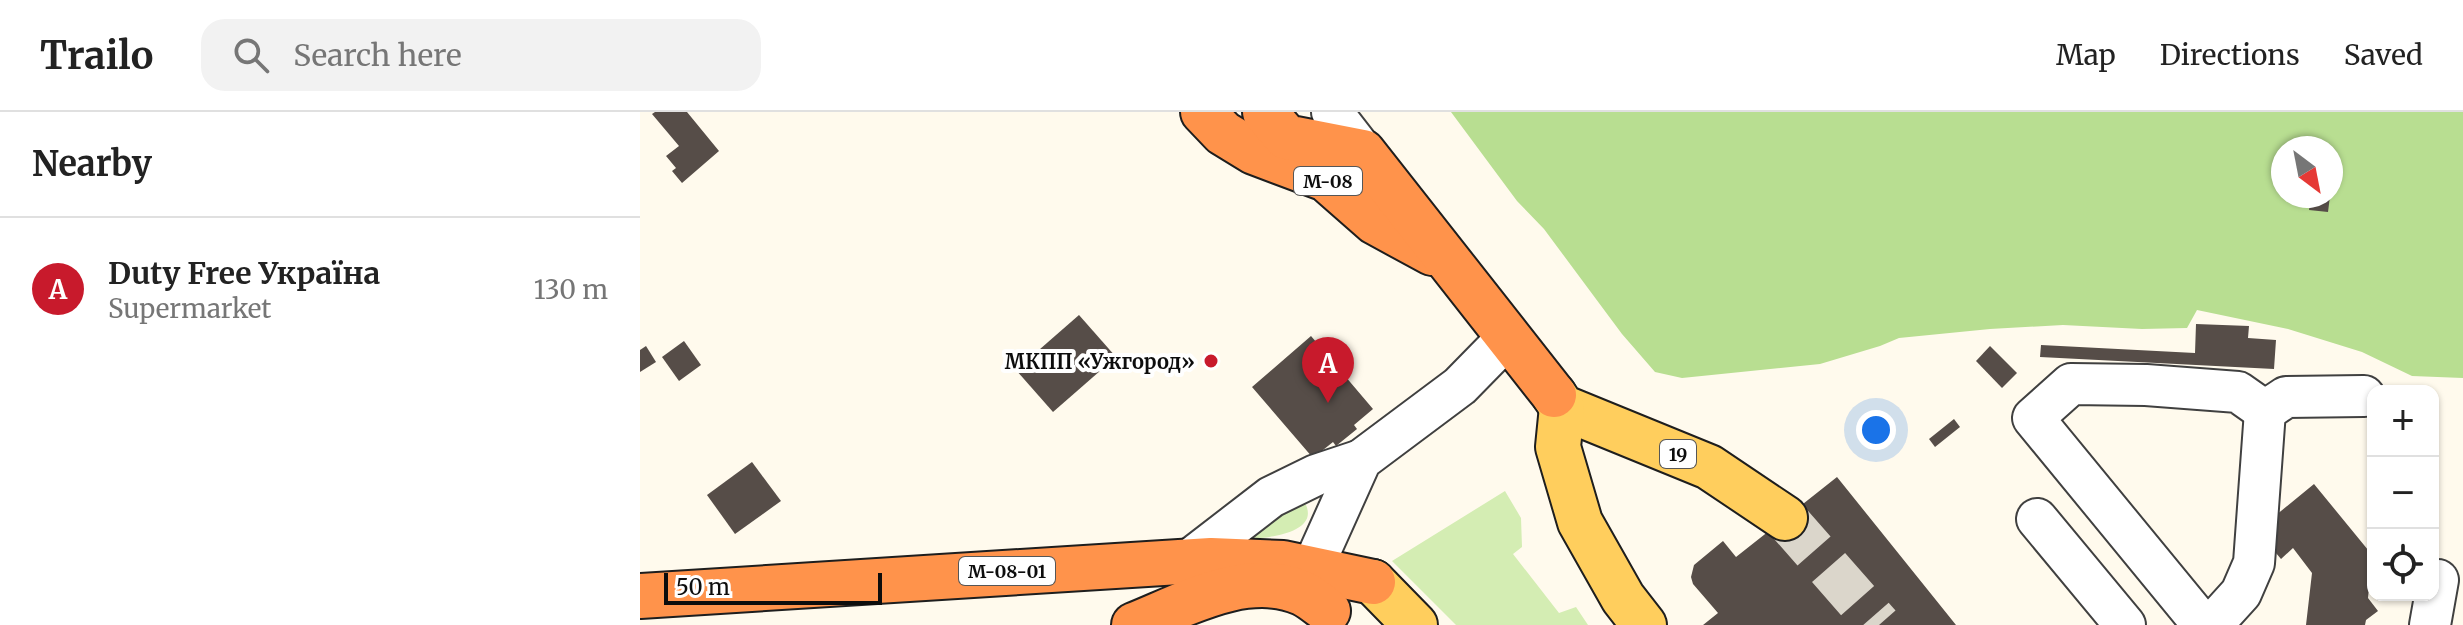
<!DOCTYPE html>
<meta charset="utf-8">
<style>
body{margin:0;font-family:Merriweather,serif;background:#f2f2f2;color:#222}
.controls{position:absolute;right:24px;bottom:24px;display:grid;overflow:hidden;border-radius:16px;box-shadow:0 2px 6px #0004}
.controls button{width:72px;height:72px;display:grid;place-items:center;padding:0;border:0;border-bottom:2px solid #e0e0e0;background:#fff;color:#222;font:40px sans-serif}
.compass{position:absolute;left:1631px;top:24px;width:72px;height:72px;border-radius:50%;background:#fff;box-shadow:0 2px 6px #0004;rotate:148deg}
.scale{position:absolute;left:24px;bottom:20px;width:218px;box-sizing:border-box;padding-left:8px;border:4px solid #0d0d0d;border-top:0;font-size:22px;line-height:28px;white-space:nowrap;color:#0d0d0d;-webkit-text-stroke:6px #fff;paint-order:stroke}
.you{position:absolute;left:1236px;top:318px;width:28px;height:28px;margin:-20px;border:6px solid #fff;border-radius:50%;background:#1a73e8;box-shadow:0 0 0 12px #1a73e833}
.badge{display:grid;place-items:center;width:52px;height:52px;border-radius:50%;background:#c81a2c;color:#fff;font-size:26px;font-weight:700}
.pin{position:absolute;translate:-50% -66px;filter:drop-shadow(0 2px 4px #0008)}
.pin::after{content:'';position:absolute;top:42px;width:28px;height:24px;background:inherit;clip-path:polygon(0 0,100% 0,50% 100%)}
.list{margin:0;padding:0;list-style:none}
h2{display:flex;justify-content:space-between;align-items:center;height:104px;margin:0;padding:0 32px;font-size:34px}
h2 small{font-size:26px;font-weight:400;color:#767676}
.list li{display:grid;grid-template-columns:52px 1fr auto;gap:24px;align-items:center;box-sizing:border-box;height:144px;padding:0 32px;border-top:2px solid #e0e0e0}
.list b{display:block;font-size:30px;white-space:nowrap}
.list p{margin:0;font-size:26px;white-space:nowrap;color:#767676}
.list em{font-size:26px;font-style:normal;color:#767676}
.icon{flex:none;width:44px;height:44px;fill:none;stroke:currentColor;stroke-width:2;stroke-linecap:round;stroke-linejoin:round}
.map{position:relative;flex:none;width:1823px;height:513px;overflow:hidden}
header{display:flex;align-items:center;gap:48px;box-sizing:border-box;height:112px;padding:0 40px;background:#fff;border-bottom:2px solid #e0e0e0}
header strong{font-size:38px}
nav{display:flex;gap:44px;margin-inline-start:auto;font-size:28px}
.search{width:560px;height:72px;background:#f2f2f2;display:flex;align-items:center;gap:20px;box-sizing:border-box;padding:0 28px;border-radius:24px;color:#767676;font-size:30px}
main{display:flex}
aside{flex:1;background:#fff}
.map>svg:first-child{display:block}
</style>
<header>
<strong>Trailo</strong>
<div class="search"><svg class="icon" aria-label="search" viewBox="0 0 24 24"><circle cx="10" cy="10" r="6"/><path d="M15 15l6 6"/></svg>Search here</div>
<nav><a>Map</a><a>Directions</a><a>Saved</a></nav>
</header>
<main>
<aside>
<h2>Nearby<small></small></h2>
<ul class="list">
<li><span class="badge">A</span><div><b>Duty Free Україна</b><p>Supermarket</p></div><em>130 m</em></li>
</ul>
</aside>
<div class="map">
<svg width="1823" height="513" viewBox="0 0 1823 513">
<rect width="100%" height="100%" fill="#fffaed"/>
<g fill="#d4edb3">
<path d="M 865,379 L 881,406 L 882,435 L 873,442 L 919,501 L 936,495 L 948,513 L 816,513 L 752,449 Z"/>
<path d="M 660,391 L 666,393 C 680,425 613,427 595,428 Z"/>
</g>
<path fill="#b8de91" fill-rule="evenodd" d="M 811,0 L 1823,0 L 1823,266 L 1772,264 L 1722,240 L 1648,217 L 1557,198 L 1547,216 L 1502,217 L 1423,213 L 1350,217 L 1259,226 L 1240,234 L 1180,252 L 1042,266 L 1015,260 L 982,222 L 904,117 L 877,89 ZM 1643,36 L 1691,36 L 1691,84 L 1643,84 Z"/>
<g fill="#564d48">
<path d="M 15,0 L 47,0 L 79,39 L 42,71 L 32,59 L 36,56 L 26,44 L 39,34 L 12,2 Z"/>
<path d="M 1671,84 L 1690,84 L 1688,100 L 1669,98 Z"/>
<path d="M 439,203 L 476,245 L 413,300 L 376,258 Z"/>
<path d="M 1556,212 L 1609,214 L 1608,226 L 1636,228 L 1634,257 L 1400,245 L 1401,233 L 1555,241 Z"/>
<path d="M 671,224 L 733,297 L 714,313 L 717,317 L 696,334 L 693,330 L 673,346 L 612,275 Z"/>
<path d="M 44,229 L 61,253 L 39,269 L 22,245 Z"/>
<path d="M 6,234 L 16,250 L 0,260 L 0,238 Z"/>
<path d="M 1350,234 L 1377,261 L 1362,276 L 1336,249 Z"/>
<path d="M 1314,307 L 1320,315 L 1295,335 L 1289,327 Z"/>
<path d="M 112,350 L 141,389 L 95,422 L 67,383 Z"/>
<path d="M 1197,365 L 1316,513 L 1063,513 L 1078,501 L 1053,472 L 1051,465 L 1054,453 L 1083,429 L 1096,445 Z"/>
<path d="M 1674,372 L 1733,444 L 1733,463 L 1730,465 L 1728,486 L 1738,499 L 1726,508 L 1725,513 L 1666,513 L 1672,461 L 1653,436 L 1641,447 L 1625,428 L 1630,408 Z"/>
</g>
<g fill="none" stroke-linecap="round" stroke-linejoin="round">
<path stroke="#dbd6cb" stroke-width="44" stroke-dasharray="44 22" stroke-linecap="butt" d="M 1145,406 L 1239,513"/>
<g stroke="#404040" stroke-width="44">
<g id="minor">
<path d="M 692,0 L 723,40"/>
<path d="M 1397,407 L 1485,513"/>
<path d="M 548,449 L 631,385 L 676,363 L 721,348"/>
<path d="M 672,457 L 721,348 L 820,274 L 868,225"/>
<path d="M 1563,513 L 1393,306 L 1431,272 L 1506,273 L 1598,280 L 1625,299 L 1646,285 L 1724,284"/>
<path d="M 1572,513 L 1601,481 L 1614,451 L 1625,299"/>
<path d="M 1790,513 L 1798,468"/>
</g>
</g>
<g stroke="#1e1e1e" stroke-width="48">
<g id="major">
<path d="M 914,283 L 922,295 L 1069,355 L 1145,406"/>
<path d="M 922,295 L 918,335 L 940,410 L 983,486 L 1004,513"/>
<path d="M 733,470 L 775,513"/>
</g>
</g>
<g stroke="#1e1e1e" stroke-width="48">
<g id="highway">
<path d="M 563,0 L 583,21 L 614,40 L 686,67 L 735,110 L 792,141"/>
<path d="M 625,0 L 646,25 L 723,40 L 914,283"/>
<path d="M 0,484 L 571,448 L 643,451 L 733,470"/>
<path d="M 494,513 C 544,493 607,457 662,481 C 671,485 680,493 688,499"/>
</g>
</g>
<use href="#minor" stroke="#fff" stroke-width="40"/>
<use href="#major" stroke="#ffce5d" stroke-width="44"/>
<use href="#highway" stroke="#ff934b" stroke-width="44"/>
</g>
<circle fill="#c81a2c" stroke="#fff" stroke-width="3" cx="571" cy="249" r="8"/>
<g text-anchor="middle" dominant-baseline="central" stroke-width="8" stroke-linejoin="round" paint-order="stroke">
<g fill="#fff" stroke="#565656" stroke-width="2">
<rect x="654" y="55" width="68" height="28" rx="6"/>
<rect x="1020" y="328" width="36" height="28" rx="6"/>
<rect x="319" y="445" width="96" height="28" rx="6"/>
</g>
<g font-size="18" font-weight="bold" fill="#0d0d0d">
<text x="688" y="69">М-08</text>
<text x="1038" y="342">19</text>
<text x="367" y="459">М-08-01</text>
</g>
<g font-size="20" font-weight="bold" fill="#0d0d0d" stroke="#fff" text-anchor="end">
<text x="555" y="249">МКПП «Ужгород»</text>
</g>
</g>
</svg>
<div class="controls">
<button>+</button>
<button>−</button>
<button><svg class="icon" aria-label="locate" viewBox="0 0 24 24"><circle cx="12" cy="12" r="6"/><path d="M12 2v4M12 18v4M2 12h4M18 12h4"/></svg></button>
</div>
<svg class="compass" viewBox="-18 -18 36 36"><path d="M0-13l5 13h-10z" fill="#e53935"/><path d="M0 13l5-13h-10z" fill="#767676"/></svg>
<div class="scale">50 m</div>
<div class="you"></div>
<div class="pin badge" style="left:688px;top:291px">A</div>
</div>
</main>
